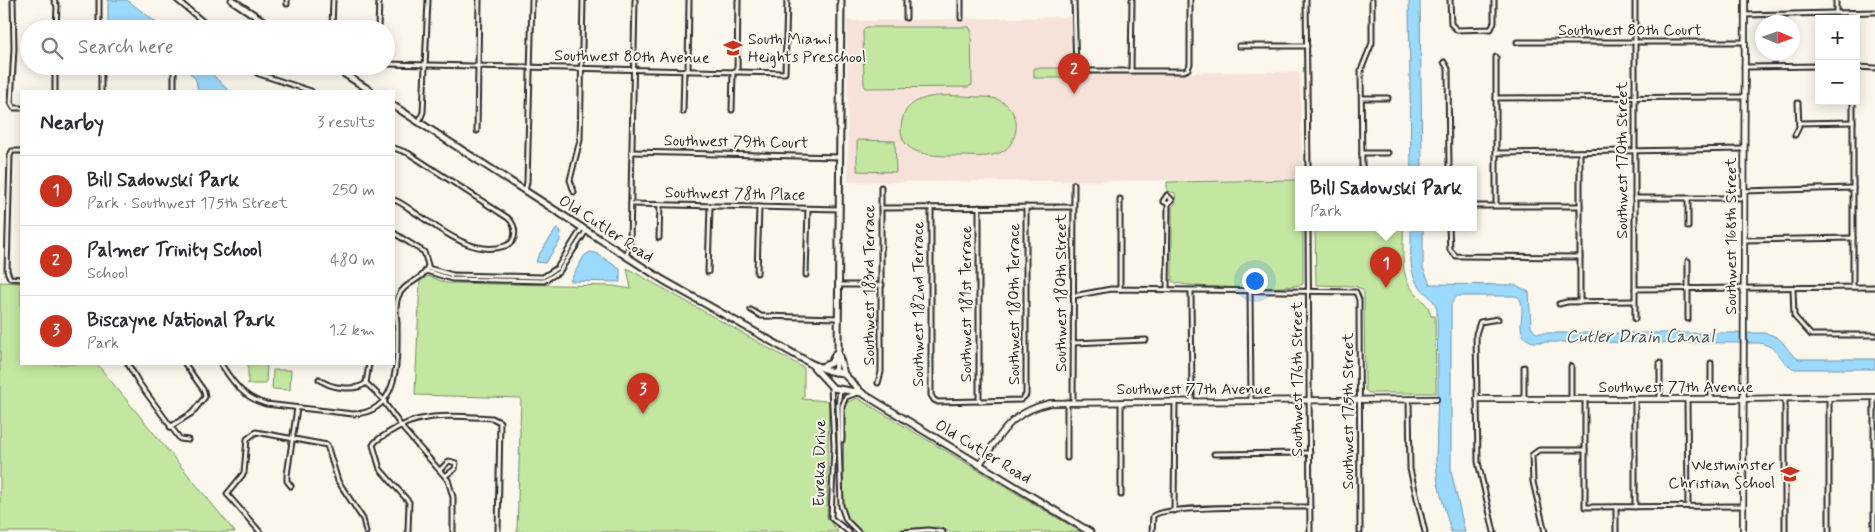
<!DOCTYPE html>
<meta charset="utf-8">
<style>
body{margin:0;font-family:Mynerve,sans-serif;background:#f2f2f3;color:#2b2b33}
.controls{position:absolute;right:15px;top:15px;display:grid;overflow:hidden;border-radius:0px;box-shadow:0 2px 12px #0003}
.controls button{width:45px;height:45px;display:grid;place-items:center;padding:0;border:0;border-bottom:1px solid #e1e1e2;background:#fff;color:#2b2b33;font:25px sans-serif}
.compass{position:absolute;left:1755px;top:15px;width:45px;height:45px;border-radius:50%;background:#fff;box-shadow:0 2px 12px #0003;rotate:92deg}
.you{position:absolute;left:1254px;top:280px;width:18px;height:18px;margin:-12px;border:4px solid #fff;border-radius:50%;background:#1a73e8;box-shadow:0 0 0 8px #1a73e833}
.badge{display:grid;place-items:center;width:32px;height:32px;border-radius:50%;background:#c8321e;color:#fff;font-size:16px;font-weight:700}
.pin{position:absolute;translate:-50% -41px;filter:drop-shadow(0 1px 2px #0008)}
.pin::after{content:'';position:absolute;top:26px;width:18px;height:15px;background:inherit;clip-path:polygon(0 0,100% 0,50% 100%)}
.popup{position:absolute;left:1295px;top:166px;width:182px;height:65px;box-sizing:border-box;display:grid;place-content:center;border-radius:0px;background:#fff;filter:drop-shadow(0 1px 4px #0005);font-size:16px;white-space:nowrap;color:#7c7c81}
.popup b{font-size:19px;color:#2b2b33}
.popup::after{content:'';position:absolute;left:50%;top:100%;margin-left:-10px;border:10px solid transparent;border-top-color:#fff}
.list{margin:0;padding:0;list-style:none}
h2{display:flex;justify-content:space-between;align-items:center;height:65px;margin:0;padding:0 20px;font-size:21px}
h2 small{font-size:16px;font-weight:400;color:#7c7c81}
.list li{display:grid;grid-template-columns:32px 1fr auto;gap:15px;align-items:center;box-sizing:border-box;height:70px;padding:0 20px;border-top:1px solid #e1e1e2}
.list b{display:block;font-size:19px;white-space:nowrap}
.list p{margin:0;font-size:16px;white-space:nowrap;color:#7c7c81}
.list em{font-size:16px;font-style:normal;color:#7c7c81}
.icon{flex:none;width:28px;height:28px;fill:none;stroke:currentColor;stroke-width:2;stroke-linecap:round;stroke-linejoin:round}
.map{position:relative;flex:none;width:1875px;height:532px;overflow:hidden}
.search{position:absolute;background:#fff;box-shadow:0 2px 12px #0003;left:20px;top:20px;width:375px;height:55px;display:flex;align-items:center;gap:12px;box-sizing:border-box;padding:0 18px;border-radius:28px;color:#7c7c81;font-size:19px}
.panel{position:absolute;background:#fff;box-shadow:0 2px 12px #0003;left:20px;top:90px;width:375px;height:275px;border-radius:0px}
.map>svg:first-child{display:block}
</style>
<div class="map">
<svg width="1875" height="532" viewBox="0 0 1875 532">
<rect width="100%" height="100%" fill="#fbf7ec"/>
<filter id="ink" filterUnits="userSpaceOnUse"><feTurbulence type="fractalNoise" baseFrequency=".02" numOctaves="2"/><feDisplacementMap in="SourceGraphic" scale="10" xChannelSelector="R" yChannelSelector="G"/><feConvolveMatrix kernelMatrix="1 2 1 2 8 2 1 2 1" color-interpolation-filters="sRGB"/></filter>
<g filter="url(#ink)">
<path fill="#f7e2da" d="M 1072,17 L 1074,73 L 1300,72 L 1302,169 L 1298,169 L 1298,180 L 848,182 L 847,21 Z"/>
<g fill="#c3e7a0" stroke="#778966">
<path d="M 866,27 L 969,27 L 971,30 L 972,85 L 968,87 L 866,88 L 864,85 L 863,31 Z"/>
<rect x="1034" y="68" width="31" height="10"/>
<path d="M 983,97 C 996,97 1008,102 1014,115 C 1017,122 1017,130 1014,137 C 1006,161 978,156 958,156 C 934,156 894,157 902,120 C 910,87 958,97 983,97 Z"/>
<path d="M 857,140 L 895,141 L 896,172 L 857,171 Z"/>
<path d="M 1298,180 L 1298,227 L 1303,227 L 1303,284 C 1292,290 1180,289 1172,281 L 1172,207 L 1176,203 L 1175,193 L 1167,191 L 1167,182 Z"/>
<path d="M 1315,227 L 1403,227 C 1404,245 1400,269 1409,285 C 1416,297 1429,302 1431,316 L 1435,316 L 1436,393 L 1369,393 L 1365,390 L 1364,294 L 1362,289 L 1355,286 L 1316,285 Z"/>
<path d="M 627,268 L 804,368 L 804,396 L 802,399 L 829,401 L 827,517 L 838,532 L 517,532 L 521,398 L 415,395 L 420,281 L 428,276 L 446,283 L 614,286 L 631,289 Z"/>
<path d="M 0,282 L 21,283 L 21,364 L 97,364 L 235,532 L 0,532 Z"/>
<path d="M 248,364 L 267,365 L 266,384 L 248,384 Z"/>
<path d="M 273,370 L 291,370 L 290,390 L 272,389 Z"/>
<path d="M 857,398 L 859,399 L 1081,532 L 950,532 L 938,527 L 864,532 C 849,525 845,516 843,501 L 844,413 L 846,403 Z"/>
</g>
<g fill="#9bdafd" stroke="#6e94a9">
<path d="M 108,0 L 127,0 L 165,29 L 108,26 Z"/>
<path d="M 1409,0 L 1420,0 L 1422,169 L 1411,169 Z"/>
<path d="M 184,66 L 204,66 L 229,91 L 198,91 L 196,80 Z"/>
<path d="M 1411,227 L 1423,227 L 1423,268 L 1430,284 L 1516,285 L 1529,292 L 1531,327 L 1536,333 L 1764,333 C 1788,337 1783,351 1799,359 L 1875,359 L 1875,369 L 1795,369 C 1779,363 1782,348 1760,343 L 1533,342 C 1509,335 1531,307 1517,296 L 1457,296 L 1451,304 L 1451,471 L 1465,532 L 1451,532 L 1438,484 L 1436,460 L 1438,390 L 1437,309 C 1434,298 1424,293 1418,285 C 1407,269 1412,244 1411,227 Z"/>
<path d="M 557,228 L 561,231 L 560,241 L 545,263 L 536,262 L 538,256 Z"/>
<path d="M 590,252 L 596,253 L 620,269 L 620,282 L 570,281 L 584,256 Z"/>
</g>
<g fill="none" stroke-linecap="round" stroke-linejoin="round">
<g stroke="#2b2b2b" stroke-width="7">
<g id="minor">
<path d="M 13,0 L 14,48 L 11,103 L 14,108 L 21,108"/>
<path d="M 54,0 L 57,6 L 56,29"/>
<path d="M 99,0 L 99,29"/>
<path d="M 177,0 L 212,29"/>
<path d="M 1074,0 L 1076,71 L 1184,71 L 1188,69 L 1190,64 L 1190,0"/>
<path d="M 1306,0 L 1308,169"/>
<path d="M 1450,0 L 1451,24 L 1457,30 L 1491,29 L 1494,22 L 1494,0"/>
<path d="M 1836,0 L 1836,13"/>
<path d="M 287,4 L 287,0"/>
<path d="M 1745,15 L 1875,12"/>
<path d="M 906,18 L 906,0"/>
<path d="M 961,18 L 961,0"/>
<path d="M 332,29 L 333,0"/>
<path d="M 378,29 L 379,0"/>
<path d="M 1517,42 L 1744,42"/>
<path d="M 1239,46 L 1307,46"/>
<path d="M 1496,57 L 1496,205"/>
<path d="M 1444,62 L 1448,69 L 1449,169"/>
<path d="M 386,64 L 785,73 L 787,0"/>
<path d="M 101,66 L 101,91"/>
<path d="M 171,66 L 174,72 L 174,91"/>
<path d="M 245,66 L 259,74 L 311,91"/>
<path d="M 1744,67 L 1819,66"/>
<path d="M 1856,67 L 1875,68"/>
<path d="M 688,71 L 689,0"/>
<path d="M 1131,71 L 1132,0"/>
<path d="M 737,72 L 738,0"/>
<path d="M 55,91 L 55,66"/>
<path d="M 1362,98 L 1388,98"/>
<path d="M 1496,98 L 1744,97"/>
<path d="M 732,110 L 733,72"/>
<path d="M 683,112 L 684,71"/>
<path d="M 419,122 L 423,112 L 428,0"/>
<path d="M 1799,123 L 1853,122"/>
<path d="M 477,131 L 479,0"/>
<path d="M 1795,135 L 1799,127 L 1798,103"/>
<path d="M 394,148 L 408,153 L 508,218 C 517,226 518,242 505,246 C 472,257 439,228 414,212 C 407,207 401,202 394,200"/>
<path d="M 21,151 L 12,151 L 10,156 L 7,271 L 10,278 L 21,279"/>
<path d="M 632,152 L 839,157"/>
<path d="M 1362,153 L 1388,153"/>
<path d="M 1496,153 L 1744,149"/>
<path d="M 1362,169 L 1361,70 L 1372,43 L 1372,0"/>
<path d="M 525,191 L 527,182 L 532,0"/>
<path d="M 1744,191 L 1853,188"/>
<path d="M 574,192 L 570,180 L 580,140 L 583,0"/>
<path d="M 1635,198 L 1744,198"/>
<path d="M 1688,198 L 1688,227"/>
<path d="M 1120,199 L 1120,289"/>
<path d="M 631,204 L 839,209"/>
<path d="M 1474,206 L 1580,206"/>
<path d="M 979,207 L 979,401"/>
<path d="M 881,208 L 1073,207"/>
<path d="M 931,208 L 931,395 L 934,400 L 938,402 L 1021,400 L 1026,395 L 1026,207"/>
<path d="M 1308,227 L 1310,532"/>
<path d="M 1449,227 L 1450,250 L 1456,256 L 1580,257"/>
<path d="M 659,238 L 660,205"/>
<path d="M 1744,240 L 1853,238"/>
<path d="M 626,256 L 630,243 L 635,0"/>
<path d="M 1688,261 L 1688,319"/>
<path d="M 428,268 L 453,275 L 543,277 L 557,268 L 582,228"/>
<path d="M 426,271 L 452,279 L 544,281 L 559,272 L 586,231"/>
<path d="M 708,272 L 710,206"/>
<path d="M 757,273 L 759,207"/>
<path d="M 806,275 L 808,209"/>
<path d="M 839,285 L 882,285"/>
<path d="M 1853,287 L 1853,101"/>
<path d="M 1167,289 L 1168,204 L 1172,200 L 1167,195 L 1163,201 L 1168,204"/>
<path d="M 1635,289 L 1875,287"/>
<path d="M 1793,289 L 1794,316 L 1811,335 L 1875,335"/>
<path d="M 1250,290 L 1251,401"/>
<path d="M 1191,291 L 1192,401"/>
<path d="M 1073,296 L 1111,289 L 1356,292 L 1359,300 L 1360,532"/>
<path d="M 1580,302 L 1580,153"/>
<path d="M 1559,304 L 1567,302 L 1634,301"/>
<path d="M 751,310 L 761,316 L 838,318"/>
<path d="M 1635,319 L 1635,0"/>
<path d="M 1073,343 L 1146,340"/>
<path d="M 128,364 L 139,383 L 180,439 L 188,440"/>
<path d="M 221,364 C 233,383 244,398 266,404 L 353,414 C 401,413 397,358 397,323 C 396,315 395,305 398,297 C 404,281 425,281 428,265 L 424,252 L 394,233"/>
<path d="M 1571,366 L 1571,399"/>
<path d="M 319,379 C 329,388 355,392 366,383"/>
<path d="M 366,383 L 385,401"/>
<path d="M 366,383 L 369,364"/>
<path d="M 878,383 L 881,372 L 881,187"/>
<path d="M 831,387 L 834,446 L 831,518 L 849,532"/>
<path d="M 840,389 L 838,406 L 841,506 L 846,520 L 858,532"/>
<path d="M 1874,397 L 1874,532"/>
<path d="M 1785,398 L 1785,532"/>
<path d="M 1829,398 L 1829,532"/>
<path d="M 1409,399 L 1410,469 L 1425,532"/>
<path d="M 1524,399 L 1524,367"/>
<path d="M 1585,399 L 1585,507 L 1743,506"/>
<path d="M 1660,399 L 1660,363"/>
<path d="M 1687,399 L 1688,506"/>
<path d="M 1711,399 L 1711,363"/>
<path d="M 384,402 L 404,430 L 448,480 L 453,497 L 453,532"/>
<path d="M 1067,402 L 1067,458"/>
<path d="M 1073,402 L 1074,184"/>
<path d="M 170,427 L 192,413 L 205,397 L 204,391 L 185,364"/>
<path d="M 842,440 L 842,406 L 846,397 L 857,393"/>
<path d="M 1214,454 L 1310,453"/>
<path d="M 440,470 L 449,461 L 456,463 L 455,469 L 445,476"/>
<path d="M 291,486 L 287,481 L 287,475 L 297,408"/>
<path d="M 1121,495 L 1121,402"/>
<path d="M 1635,507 L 1635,399"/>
<path d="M 1174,511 L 1175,401"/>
<path d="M 260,532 L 227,494 L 244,473 L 247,439 L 256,432 L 327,445 L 338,481 L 363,519 L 366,532"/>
<path d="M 408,532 L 409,502 L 380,469 L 373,445 C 376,439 383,437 388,433 C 420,411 456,416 492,418 L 500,422 L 498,532"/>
<path d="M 904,532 L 928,530 L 943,532"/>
<path d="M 1152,532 L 1153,516 C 1161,505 1288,507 1310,507"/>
<path d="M 1494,532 L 1478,462 L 1476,334 L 1480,322 L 1498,319"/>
<path d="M 1545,532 L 1533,482 L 1532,455 L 1539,450 L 1585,450"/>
<path d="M 1616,532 L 1616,507"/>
</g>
</g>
<g stroke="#2b2b2b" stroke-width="8">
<g id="tertiary">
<path d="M 1477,399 L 1735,399 L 1875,397"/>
<path d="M 979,465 C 1002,434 1009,412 1051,403 L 1436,399"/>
<path d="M 1743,532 L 1745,0"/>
</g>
</g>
<g stroke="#2b2b2b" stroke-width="9">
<g id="secondary">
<path d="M 232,0 L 275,29"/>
<path d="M 332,66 L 371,91"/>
<path d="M 394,106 L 663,280 L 810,363 L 829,371 L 843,373 L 862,393 L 1090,532"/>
<path d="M 839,356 L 844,374"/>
<path d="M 810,363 L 833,388 L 862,393"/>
<path d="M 821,367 L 831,363 L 836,353"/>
<path d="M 835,372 L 838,350 L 841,0"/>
</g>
</g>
<use href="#minor" stroke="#fbf7ec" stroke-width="3"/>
<use href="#tertiary" stroke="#fbf7ec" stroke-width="4.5"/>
<use href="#secondary" stroke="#fbf7ec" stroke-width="5"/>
</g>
</g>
<defs>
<g id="school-bare" transform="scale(1.5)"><path d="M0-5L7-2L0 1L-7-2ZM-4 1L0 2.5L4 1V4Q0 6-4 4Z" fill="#c8321e" stroke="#fbf7ec" stroke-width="2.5" paint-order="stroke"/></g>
</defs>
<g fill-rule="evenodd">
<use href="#school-bare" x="733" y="48"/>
<use href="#school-bare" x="1790" y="474"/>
</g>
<g text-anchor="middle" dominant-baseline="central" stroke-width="4" stroke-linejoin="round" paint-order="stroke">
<g font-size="16" fill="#2b2b2b" stroke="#fbf7ec">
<text x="1630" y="30">Southwest 80th Court</text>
<text transform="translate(632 57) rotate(1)">Southwest 80th Avenue</text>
<text transform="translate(736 142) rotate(1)">Southwest 79th Court</text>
<text transform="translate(1622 160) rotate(-90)">Southwest 170th Street</text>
<text transform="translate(735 194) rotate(1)">Southwest 78th Place</text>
<text transform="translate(606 229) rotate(33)">Old Cutler Road</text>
<text transform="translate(1731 236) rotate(-90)">Southwest 168th Street</text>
<text transform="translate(869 285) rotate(-90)">Southwest 183rd Terrace</text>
<text transform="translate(1061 293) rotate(-90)">Southwest 180th Street</text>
<text transform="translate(918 304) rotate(-90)">Southwest 182nd Terrace</text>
<text transform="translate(966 304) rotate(-90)">Southwest 181st Terrace</text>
<text transform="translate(1014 304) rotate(-90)">Southwest 180th Terrace</text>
<text transform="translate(1297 379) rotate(-90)">Southwest 176th Street</text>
<text x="1676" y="387">Southwest 77th Avenue</text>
<text x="1194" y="389">Southwest 77th Avenue</text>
<text transform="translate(1348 411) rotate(-90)">Southwest 175th Street</text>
<text transform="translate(983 452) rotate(31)">Old Cutler Road</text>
<text transform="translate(820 463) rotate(-89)">Eureka Drive</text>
</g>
<g font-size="16" fill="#2b2b2b" stroke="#fbf7ec" text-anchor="start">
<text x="748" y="39">South Miami<tspan x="748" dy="18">Heights Preschool</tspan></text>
<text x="1775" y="465" text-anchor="end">Westminster<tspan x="1775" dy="18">Christian School</tspan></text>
</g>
<g font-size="18" font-style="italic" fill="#475760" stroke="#fbf7ec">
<text x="1640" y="337">Cutler Drain Canal</text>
</g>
</g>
</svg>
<div class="controls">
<button>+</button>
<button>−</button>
</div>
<svg class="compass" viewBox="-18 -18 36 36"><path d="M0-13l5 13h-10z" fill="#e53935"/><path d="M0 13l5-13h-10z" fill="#7c7c81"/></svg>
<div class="you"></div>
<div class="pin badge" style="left:1386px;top:288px">1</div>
<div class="popup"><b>Bill Sadowski Park</b>Park</div>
<div class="pin badge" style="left:1074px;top:94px">2</div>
<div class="pin badge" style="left:643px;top:414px">3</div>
<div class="search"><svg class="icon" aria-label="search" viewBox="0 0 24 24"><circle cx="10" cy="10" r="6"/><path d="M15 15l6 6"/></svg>Search here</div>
<section class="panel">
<h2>Nearby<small>3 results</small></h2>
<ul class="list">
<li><span class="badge">1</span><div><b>Bill Sadowski Park</b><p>Park · Southwest 175th Street</p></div><em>250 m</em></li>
<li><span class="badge">2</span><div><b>Palmer Trinity School</b><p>School</p></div><em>480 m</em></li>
<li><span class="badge">3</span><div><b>Biscayne National Park</b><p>Park</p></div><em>1.2 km</em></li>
</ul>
</section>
</div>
